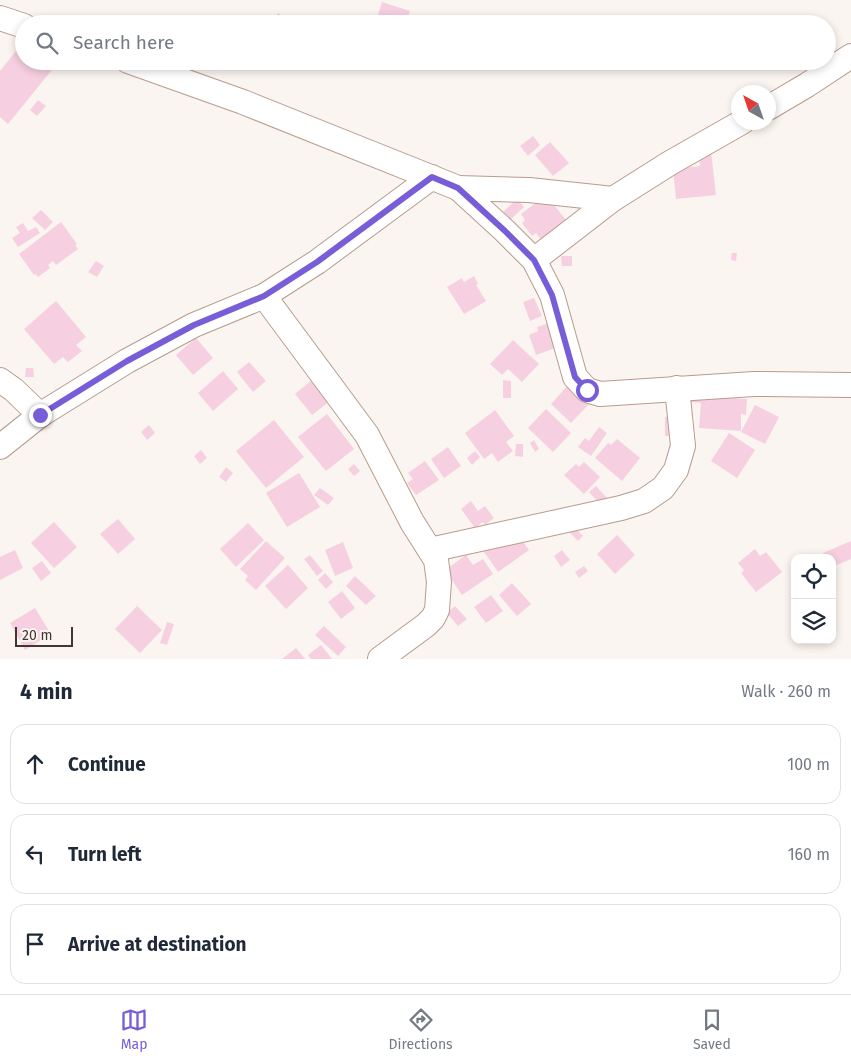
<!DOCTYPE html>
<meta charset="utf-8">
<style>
body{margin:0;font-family:"Fira Sans",sans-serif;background:#f2f2f3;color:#1f2937}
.controls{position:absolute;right:15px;bottom:15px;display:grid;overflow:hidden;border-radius:10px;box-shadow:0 2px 8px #0003}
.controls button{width:45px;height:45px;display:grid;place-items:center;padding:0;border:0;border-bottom:1px solid #e0e1e3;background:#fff;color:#1f2937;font:25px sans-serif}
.compass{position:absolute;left:731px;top:85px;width:45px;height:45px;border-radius:50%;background:#fff;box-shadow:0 2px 8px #0003;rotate:320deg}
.scale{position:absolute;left:15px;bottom:12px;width:58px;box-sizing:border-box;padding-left:5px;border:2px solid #423630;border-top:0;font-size:14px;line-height:18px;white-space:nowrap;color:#423630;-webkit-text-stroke:4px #fbf5f1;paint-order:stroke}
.stop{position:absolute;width:15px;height:15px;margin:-11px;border:4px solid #775ed8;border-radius:50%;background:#fff}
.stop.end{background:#775ed8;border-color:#fff;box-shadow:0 1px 5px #0008}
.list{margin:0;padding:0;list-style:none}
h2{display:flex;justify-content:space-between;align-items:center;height:65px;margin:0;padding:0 20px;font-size:21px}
h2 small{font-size:16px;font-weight:400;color:#747a83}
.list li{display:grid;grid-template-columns:32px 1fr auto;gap:15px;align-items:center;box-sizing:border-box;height:80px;margin:0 10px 10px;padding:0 10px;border:1px solid #e0e1e3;border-radius:15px}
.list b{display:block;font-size:19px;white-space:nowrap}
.list em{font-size:16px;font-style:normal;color:#747a83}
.icon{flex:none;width:28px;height:28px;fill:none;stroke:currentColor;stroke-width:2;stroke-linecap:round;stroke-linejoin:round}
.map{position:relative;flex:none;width:851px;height:659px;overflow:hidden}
.search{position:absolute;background:#fff;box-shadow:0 2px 8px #0003;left:15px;right:15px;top:15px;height:55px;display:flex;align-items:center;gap:12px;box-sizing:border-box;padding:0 18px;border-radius:28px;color:#747a83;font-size:19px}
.sheet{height:335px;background:#fff}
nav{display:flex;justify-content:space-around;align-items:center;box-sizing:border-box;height:70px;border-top:1px solid #e0e1e3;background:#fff;font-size:14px;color:#747a83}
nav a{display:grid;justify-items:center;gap:2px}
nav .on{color:#775ed8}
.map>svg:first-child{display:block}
</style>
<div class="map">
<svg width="851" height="659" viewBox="0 0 851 659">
<rect width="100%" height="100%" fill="#fbf5f1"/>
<g fill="#f6d0e0">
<path d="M 382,2 L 410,11 L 406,24 L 386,24 L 388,18 L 378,15 Z"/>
<path d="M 278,13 L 294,24 L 271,24 Z"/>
<path d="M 24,41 L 24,61 L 49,61 L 55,66 L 8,124 L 0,117 L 0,71 Z"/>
<path d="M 38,100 L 46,106 L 37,116 L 30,110 Z"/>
<path d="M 533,136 L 540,145 L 528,156 L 520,146 Z"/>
<path d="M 550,142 L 569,163 L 553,176 L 535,155 Z"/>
<path d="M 711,151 L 716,195 L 676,199 L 673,169 L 700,166 L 699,153 Z"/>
<path d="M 546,195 L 566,220 L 541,240 L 536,233 L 532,236 L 522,223 L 525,220 L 521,214 Z"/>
<path d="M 517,199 L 524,207 L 510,220 L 503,212 Z"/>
<path d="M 41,210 L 53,222 L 45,230 L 32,218 Z"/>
<path d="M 61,222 L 77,244 L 75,245 L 78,249 L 56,265 L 53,261 L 48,265 L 50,268 L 38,277 L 36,274 L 34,275 L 19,254 Z"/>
<path d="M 23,223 L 28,231 L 36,227 L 40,233 L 18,247 L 12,238 L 20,233 L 16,227 Z"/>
<path d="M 732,253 L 737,253 L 736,261 L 731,260 Z"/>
<path d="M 561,256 L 572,256 L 572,266 L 562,266 Z"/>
<path d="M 96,261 L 104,266 L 97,277 L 88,272 Z"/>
<path d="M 474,276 L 478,284 L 476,285 L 486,301 L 464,314 L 447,287 L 462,278 L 464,282 Z"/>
<path d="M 534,298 L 542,316 L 530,321 L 523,302 Z"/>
<path d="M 56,301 L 86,337 L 76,345 L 82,351 L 68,362 L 63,357 L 54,364 L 24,329 Z"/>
<path d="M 549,323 L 558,347 L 536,355 L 529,335 L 538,331 L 537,327 Z"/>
<path d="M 196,338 L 213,358 L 193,375 L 176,355 Z"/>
<path d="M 513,340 L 539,364 L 522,382 L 508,369 L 502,375 L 490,364 Z"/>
<path d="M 249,362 L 266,381 L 253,392 L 237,372 Z"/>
<path d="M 26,368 L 33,368 L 34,377 L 25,377 Z"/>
<path d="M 325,369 L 343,391 L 312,415 L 295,394 Z"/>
<path d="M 223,371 L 238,389 L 213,411 L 198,393 Z"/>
<path d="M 503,380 L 511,381 L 511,398 L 503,398 Z"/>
<path d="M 570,383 L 591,402 L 571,423 L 551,404 Z"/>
<path d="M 691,396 L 747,399 L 746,415 L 741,414 L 741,431 L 699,428 L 701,403 L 690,402 Z"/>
<path d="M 755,405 L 779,417 L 765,444 L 741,432 Z"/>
<path d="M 546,409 L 571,433 L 553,452 L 528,428 Z"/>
<path d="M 495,410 L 514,436 L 506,442 L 513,451 L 498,462 L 492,453 L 484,459 L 465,433 Z"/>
<path d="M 327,414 L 354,449 L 326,471 L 298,437 Z"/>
<rect x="665" y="417" width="10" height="19"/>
<path d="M 274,420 L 304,457 L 266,488 L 236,451 Z"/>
<path d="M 149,425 L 155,433 L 147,440 L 141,432 Z"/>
<path d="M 599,427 L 607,433 L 591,456 L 578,447 L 585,438 L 589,441 Z"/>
<path d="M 729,433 L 755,450 L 737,478 L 711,461 Z"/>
<path d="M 617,439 L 640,458 L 622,481 L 595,458 L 608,443 L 611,445 Z"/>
<path d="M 534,440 L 539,449 L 535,452 L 530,443 Z"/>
<path d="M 516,444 L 523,444 L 523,457 L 515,456 Z"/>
<path d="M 448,447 L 461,466 L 444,478 L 431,459 Z"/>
<path d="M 201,450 L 207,458 L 200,464 L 194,456 Z"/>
<path d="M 475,451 L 480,457 L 472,465 L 467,458 Z"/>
<path d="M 425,461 L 439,480 L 416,495 L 407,483 L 413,479 L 408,473 Z"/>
<path d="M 584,462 L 600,477 L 584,494 L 564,475 L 576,464 L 579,467 Z"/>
<path d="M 354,464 L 360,471 L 354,476 L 348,469 Z"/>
<path d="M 226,467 L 233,473 L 226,482 L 219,477 Z"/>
<path d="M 299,473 L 320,507 L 287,527 L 266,493 Z"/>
<path d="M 596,486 L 607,498 L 601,505 L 589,492 Z"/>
<path d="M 320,488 L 334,498 L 328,505 L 314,495 Z"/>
<path d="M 471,501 L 478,511 L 485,506 L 494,518 L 485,525 L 483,522 L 475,528 L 461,509 Z"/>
<path d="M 118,519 L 135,539 L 118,554 L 100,534 Z"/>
<path d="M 54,522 L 77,547 L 54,568 L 31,543 Z"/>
<path d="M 248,523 L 264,540 L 236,567 L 220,549 Z"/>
<path d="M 574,527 L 583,536 L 578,541 L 569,532 Z"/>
<path d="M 516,532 L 529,550 L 498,572 L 482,549 Z"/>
<path d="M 617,535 L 635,555 L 615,574 L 597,554 Z"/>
<path d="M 266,541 L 285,558 L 256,590 L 245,580 L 248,576 L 240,569 Z"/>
<path d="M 851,541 L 851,559 L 832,567 L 832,558 L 825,558 L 823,553 Z"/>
<path d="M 343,542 L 353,568 L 335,576 L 325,550 Z"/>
<path d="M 755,549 L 760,556 L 766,552 L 782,572 L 756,592 L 741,573 L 744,570 L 738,563 Z"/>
<path d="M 15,550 L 23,568 L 0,580 L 0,557 Z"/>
<path d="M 562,550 L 570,560 L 561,567 L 554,556 Z"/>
<path d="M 310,555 L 323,571 L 317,576 L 304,559 Z"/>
<path d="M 466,555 L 473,565 L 483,559 L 493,574 L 462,595 L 445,570 Z"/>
<path d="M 42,561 L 51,573 L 41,581 L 32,568 Z"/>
<path d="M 288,565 L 308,588 L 286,609 L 265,586 Z"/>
<path d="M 584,566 L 588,571 L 579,578 L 575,572 Z"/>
<path d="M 325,573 L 333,582 L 326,589 L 318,580 Z"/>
<path d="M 355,576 L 376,596 L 366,605 L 346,586 Z"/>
<path d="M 512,583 L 531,604 L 517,616 L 499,595 Z"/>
<path d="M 342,591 L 355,608 L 341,619 L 328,602 Z"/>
<path d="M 491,595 L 503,611 L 486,623 L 474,607 Z"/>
<path d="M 137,606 L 162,630 L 140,653 L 115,629 Z"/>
<path d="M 455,606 L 467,619 L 458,626 L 447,613 Z"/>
<path d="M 35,608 L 51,634 L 25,650 L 10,623 Z"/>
<path d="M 167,622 L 174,624 L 167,645 L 160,643 Z"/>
<path d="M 324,626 L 346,647 L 338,656 L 315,635 Z"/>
<path d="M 321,645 L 332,659 L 311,659 L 308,655 Z"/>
<path d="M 296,648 L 305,659 L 282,659 Z"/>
</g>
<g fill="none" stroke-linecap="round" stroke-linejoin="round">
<g stroke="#b89b8c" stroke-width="26">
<g id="minor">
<path d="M 0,18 L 24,26"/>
<path d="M 128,61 L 243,102 L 458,188 L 505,231 L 534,260 L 552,295 L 575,377 L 587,390 L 600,394 L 754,384 L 851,385"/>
<path d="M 768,108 L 807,85 L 851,56"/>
<path d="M 458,188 L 529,190 L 613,199"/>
<path d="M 534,260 L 613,199 L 670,163 L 742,122"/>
<path d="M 264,296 L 367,435 L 412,522 L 436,560 L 439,582 L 437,610 L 433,618 L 426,625 L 380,659"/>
<path d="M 0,380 L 14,390 L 40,415"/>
<path d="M 0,447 L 40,415 L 127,361 L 194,325 L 264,296 L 317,262 L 432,177"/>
<path d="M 430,550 L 621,508 L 644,501 L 663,488 L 676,470 L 683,446 L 677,388"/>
</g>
</g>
<use href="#minor" stroke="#fff" stroke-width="24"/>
</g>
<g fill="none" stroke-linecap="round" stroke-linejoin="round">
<path stroke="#775ed8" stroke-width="6" d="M 40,415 L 127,361 L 194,325 L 264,296 L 317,262 L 432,177 L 458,188 L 505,231 L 534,260 L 552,295 L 575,377 L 587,390"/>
</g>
</svg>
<div class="controls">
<button><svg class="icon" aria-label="locate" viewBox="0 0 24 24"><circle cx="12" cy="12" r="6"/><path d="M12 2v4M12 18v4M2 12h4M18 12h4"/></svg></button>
<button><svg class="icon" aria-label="layers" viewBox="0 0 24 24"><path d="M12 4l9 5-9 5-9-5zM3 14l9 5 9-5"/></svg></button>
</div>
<svg class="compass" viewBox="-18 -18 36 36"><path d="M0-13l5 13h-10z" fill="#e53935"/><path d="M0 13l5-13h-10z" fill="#747a83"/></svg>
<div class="scale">20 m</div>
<div class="stop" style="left:587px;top:390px"></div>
<div class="stop end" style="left:40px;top:415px"></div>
<div class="search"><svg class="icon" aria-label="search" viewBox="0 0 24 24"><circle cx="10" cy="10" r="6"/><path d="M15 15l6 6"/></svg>Search here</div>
</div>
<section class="sheet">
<h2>4 min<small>Walk · 260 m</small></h2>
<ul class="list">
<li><svg class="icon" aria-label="ahead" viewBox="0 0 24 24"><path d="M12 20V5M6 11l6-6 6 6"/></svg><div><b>Continue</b></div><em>100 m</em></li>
<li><svg class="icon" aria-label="left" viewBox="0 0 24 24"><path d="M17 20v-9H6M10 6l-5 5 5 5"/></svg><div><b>Turn left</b></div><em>160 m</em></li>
<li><svg class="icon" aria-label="arrive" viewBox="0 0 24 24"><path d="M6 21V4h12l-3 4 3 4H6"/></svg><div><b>Arrive at destination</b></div></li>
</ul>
</section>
<nav>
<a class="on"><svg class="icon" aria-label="map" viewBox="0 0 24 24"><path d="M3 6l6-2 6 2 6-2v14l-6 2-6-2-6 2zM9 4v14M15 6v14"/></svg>Map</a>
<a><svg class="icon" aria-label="directions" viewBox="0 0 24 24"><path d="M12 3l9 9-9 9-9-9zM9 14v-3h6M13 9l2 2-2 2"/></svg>Directions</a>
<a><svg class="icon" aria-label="saved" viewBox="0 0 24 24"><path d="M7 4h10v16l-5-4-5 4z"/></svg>Saved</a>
</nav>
